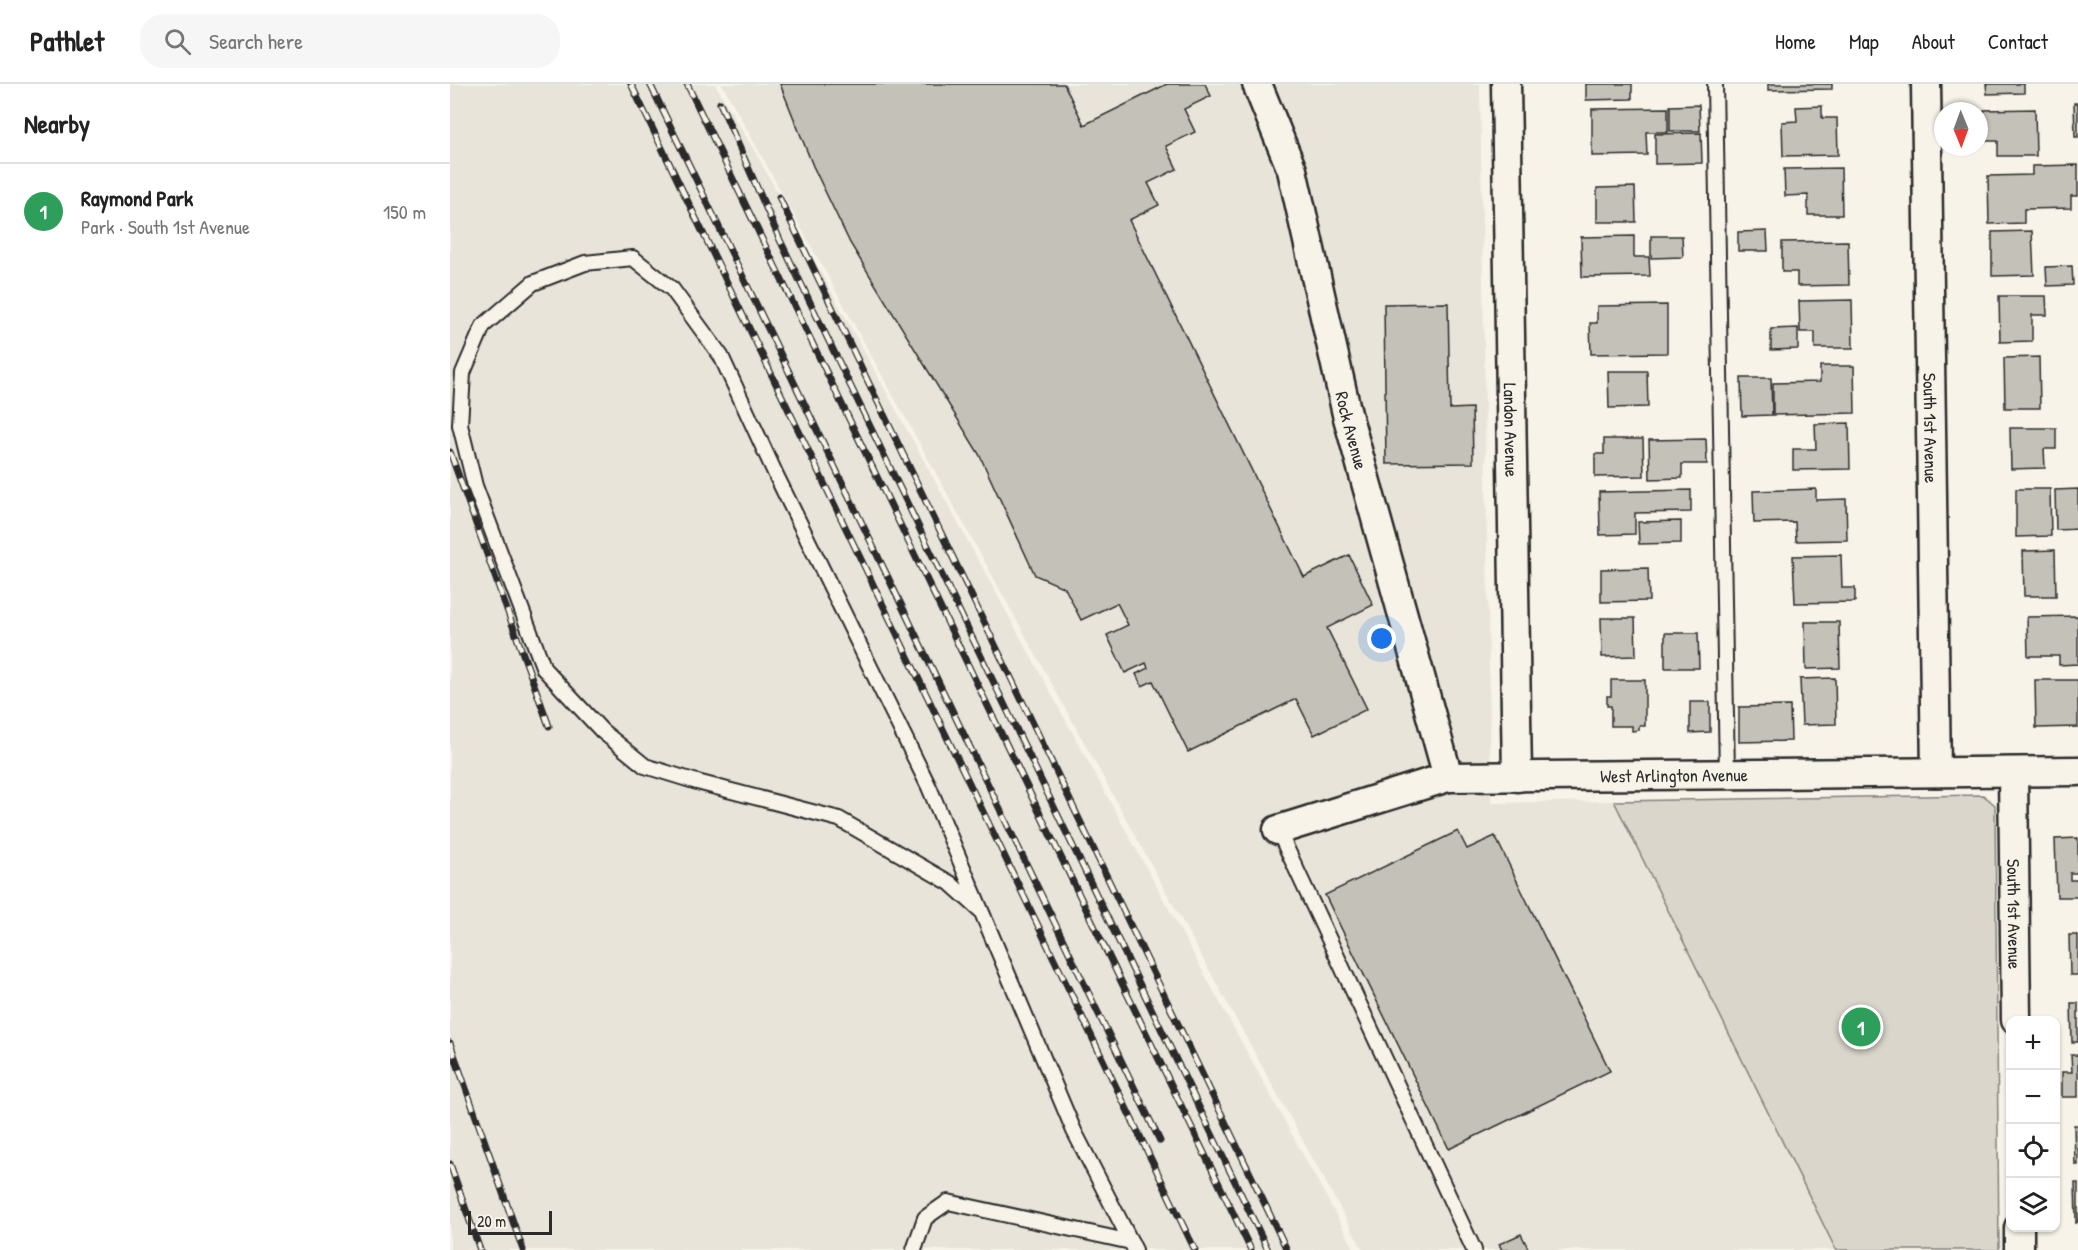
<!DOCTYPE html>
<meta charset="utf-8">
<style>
body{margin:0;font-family:"Patrick Hand",sans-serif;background:#f6f6f6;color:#222}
.controls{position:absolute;right:18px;bottom:18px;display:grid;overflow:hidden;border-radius:12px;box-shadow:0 2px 4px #0004}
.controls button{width:54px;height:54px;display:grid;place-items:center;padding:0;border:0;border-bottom:2px solid #e0e0e0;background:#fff;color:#222;font:30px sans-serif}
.compass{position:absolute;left:1484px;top:18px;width:54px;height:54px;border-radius:50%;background:#fff;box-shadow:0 2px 4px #0004;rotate:179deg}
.scale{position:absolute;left:18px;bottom:15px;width:84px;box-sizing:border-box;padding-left:6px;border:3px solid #2b2b2b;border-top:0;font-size:16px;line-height:21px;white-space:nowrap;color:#2b2b2b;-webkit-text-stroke:4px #f7f3e8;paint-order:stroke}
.you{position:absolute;left:932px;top:555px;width:21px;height:21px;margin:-15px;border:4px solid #fff;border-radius:50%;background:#1a73e8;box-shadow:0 0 0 9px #1a73e833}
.badge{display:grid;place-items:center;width:39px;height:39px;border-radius:50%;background:#d93025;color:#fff;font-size:20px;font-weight:700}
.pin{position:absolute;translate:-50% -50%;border:3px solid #fff;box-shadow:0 2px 6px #0006}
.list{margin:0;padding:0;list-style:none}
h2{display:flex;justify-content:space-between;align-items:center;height:78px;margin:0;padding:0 24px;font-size:26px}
h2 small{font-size:20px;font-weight:400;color:#767676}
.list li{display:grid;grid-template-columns:39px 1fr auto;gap:18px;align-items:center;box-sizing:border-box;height:96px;padding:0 24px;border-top:2px solid #e0e0e0}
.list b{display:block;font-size:22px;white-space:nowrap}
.list p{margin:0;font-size:20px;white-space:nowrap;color:#767676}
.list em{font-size:20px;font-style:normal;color:#767676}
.icon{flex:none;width:33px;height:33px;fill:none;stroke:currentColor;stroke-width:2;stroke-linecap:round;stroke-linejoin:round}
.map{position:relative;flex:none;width:1628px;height:1166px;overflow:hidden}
header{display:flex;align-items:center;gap:36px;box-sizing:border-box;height:84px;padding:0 30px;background:#fff;border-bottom:2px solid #e0e0e0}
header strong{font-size:28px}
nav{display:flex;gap:33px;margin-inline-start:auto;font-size:21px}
.search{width:420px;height:54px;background:#f6f6f6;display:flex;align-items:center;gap:15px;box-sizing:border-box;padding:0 21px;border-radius:24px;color:#767676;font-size:22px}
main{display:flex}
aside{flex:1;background:#fff}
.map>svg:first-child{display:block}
</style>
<header>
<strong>Pathlet</strong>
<div class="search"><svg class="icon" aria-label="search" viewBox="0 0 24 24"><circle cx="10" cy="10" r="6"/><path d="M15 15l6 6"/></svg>Search here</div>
<nav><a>Home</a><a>Map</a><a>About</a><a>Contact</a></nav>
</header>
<main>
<aside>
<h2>Nearby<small></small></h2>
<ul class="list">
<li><span class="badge" style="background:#2e9e5b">1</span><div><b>Raymond Park</b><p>Park · South 1st Avenue</p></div><em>150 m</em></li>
</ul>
</aside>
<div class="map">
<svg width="1628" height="1166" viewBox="0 0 1628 1166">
<rect width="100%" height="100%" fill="#f7f3e8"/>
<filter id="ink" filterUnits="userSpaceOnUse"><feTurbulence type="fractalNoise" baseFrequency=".0167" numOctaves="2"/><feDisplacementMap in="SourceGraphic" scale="12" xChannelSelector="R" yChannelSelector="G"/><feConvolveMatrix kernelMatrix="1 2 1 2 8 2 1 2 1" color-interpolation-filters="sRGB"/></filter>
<g filter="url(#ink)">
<g fill="#e8e4da">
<path d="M 0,0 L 265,0 L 308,73 L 905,1166 L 702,1166 L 701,1164 L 689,1166 L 0,1166 Z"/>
<path d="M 272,0 L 1030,0 L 1041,719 L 1164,717 L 1386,1166 L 913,1166 Z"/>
</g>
<path fill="#dad6cc" stroke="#82807c" stroke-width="1.5" d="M 1533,711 L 1545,721 L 1549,1166 L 1386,1166 L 1164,717 Z"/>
<g fill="#c4c1b9" stroke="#2b2b2b" stroke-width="1.5">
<path d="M 330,0 L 614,0 L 634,41 L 717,0 L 755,0 L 761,12 L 734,25 L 745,48 L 716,62 L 727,85 L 698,99 L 709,121 L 679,136 L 854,493 L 899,471 L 923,521 L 877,544 L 917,625 L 864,651 L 846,615 L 738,668 L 703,597 L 692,602 L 686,590 L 698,584 L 696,579 L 675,589 L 657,551 L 678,541 L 667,519 L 631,536 L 615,504 L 585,491 L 529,370 L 400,159 L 363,82 Z"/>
<path d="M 1136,0 L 1182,0 L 1182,15 L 1136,16 Z"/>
<path d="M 1318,0 L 1382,0 L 1382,5 L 1318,6 Z"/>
<path d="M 1536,0 L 1574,0 L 1574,9 L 1537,10 Z"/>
<path d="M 1624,19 L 1628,19 L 1628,53 L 1625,53 Z"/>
<path d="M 1249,21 L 1250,47 L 1220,47 L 1220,22 Z"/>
<path d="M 1372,22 L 1372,34 L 1387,34 L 1388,71 L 1333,72 L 1332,38 L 1347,37 L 1346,23 Z"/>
<path d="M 1218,24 L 1218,48 L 1196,48 L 1197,71 L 1142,72 L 1142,25 Z"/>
<path d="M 1585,25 L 1586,72 L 1548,72 L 1548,57 L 1535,57 L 1534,26 Z"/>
<path d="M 1251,49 L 1252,79 L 1205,80 L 1205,50 Z"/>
<path d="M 1628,81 L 1628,112 L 1621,112 L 1621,124 L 1574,125 L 1574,139 L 1539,140 L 1538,92 L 1582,91 L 1582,82 Z"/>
<path d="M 1391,84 L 1392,131 L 1358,131 L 1358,111 L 1335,112 L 1334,85 Z"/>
<path d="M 1185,103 L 1186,138 L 1147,138 L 1147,104 Z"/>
<path d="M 1317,147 L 1318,167 L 1288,167 L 1288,148 Z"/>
<path d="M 1582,147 L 1584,191 L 1542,192 L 1542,148 Z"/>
<path d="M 1184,152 L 1184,173 L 1199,173 L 1200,192 L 1132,193 L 1131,153 Z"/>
<path d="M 1201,152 L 1232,152 L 1233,173 L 1201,174 Z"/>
<path d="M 1398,157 L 1399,201 L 1347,202 L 1347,188 L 1332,188 L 1332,158 Z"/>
<path d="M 1622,182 L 1623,201 L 1597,202 L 1596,183 Z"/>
<path d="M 1549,212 L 1596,212 L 1597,231 L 1582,231 L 1582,257 L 1550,258 Z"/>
<path d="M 1402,216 L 1403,264 L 1365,264 L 1365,248 L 1350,248 L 1349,217 Z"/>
<path d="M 998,219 L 1000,325 L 1022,324 L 1023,379 L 936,380 L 934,220 Z"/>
<path d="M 1217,221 L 1217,269 L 1141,270 L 1140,239 L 1147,239 L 1147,222 Z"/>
<path d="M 1348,244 L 1348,265 L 1321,266 L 1321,245 Z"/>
<path d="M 1589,273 L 1590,324 L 1555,324 L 1554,274 Z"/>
<path d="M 1370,282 L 1404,282 L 1405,329 L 1323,331 L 1323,299 L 1370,298 Z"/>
<path d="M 1158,287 L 1197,287 L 1198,323 L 1159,324 Z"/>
<path d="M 1291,294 L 1321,294 L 1322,331 L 1292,332 Z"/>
<path d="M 1399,339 L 1400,385 L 1343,386 L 1343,365 L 1366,365 L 1365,340 Z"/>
<path d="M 1560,344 L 1606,344 L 1606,365 L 1594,365 L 1595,384 L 1561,385 Z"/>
<path d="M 1154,355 L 1193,355 L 1194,392 L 1145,393 L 1145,370 L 1154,370 Z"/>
<path d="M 1256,355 L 1257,380 L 1232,380 L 1232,394 L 1200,395 L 1199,356 Z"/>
<path d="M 1366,405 L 1366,416 L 1396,415 L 1397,456 L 1346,457 L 1345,438 L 1304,439 L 1303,407 Z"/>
<path d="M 1566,405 L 1600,405 L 1601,452 L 1566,453 Z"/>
<path d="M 1628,405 L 1628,445 L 1606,446 L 1605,406 Z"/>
<path d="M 1241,406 L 1241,428 L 1185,429 L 1185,450 L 1150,451 L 1149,408 Z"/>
<path d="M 1231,437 L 1231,459 L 1189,460 L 1188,438 Z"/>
<path d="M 1605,466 L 1606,512 L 1574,512 L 1573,467 Z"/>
<path d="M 1391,471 L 1392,504 L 1405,504 L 1405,518 L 1345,519 L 1343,472 Z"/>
<path d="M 1198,484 L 1199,517 L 1151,518 L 1151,485 Z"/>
<path d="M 1628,532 L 1628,580 L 1609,581 L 1609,572 L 1578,572 L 1577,533 Z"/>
<path d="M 1151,534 L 1185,534 L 1186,572 L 1152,573 Z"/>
<path d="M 1355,538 L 1389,538 L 1390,584 L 1356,585 Z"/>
<path d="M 1215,549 L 1248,549 L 1249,584 L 1215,584 Z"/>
<path d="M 1385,594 L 1386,640 L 1352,641 L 1350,595 Z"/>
<path d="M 1161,596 L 1195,596 L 1195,642 L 1189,642 L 1189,646 L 1182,647 L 1182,642 L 1161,642 L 1161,622 L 1157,622 L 1157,612 L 1161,612 Z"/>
<path d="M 1585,596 L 1628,596 L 1628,643 L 1586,644 Z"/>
<path d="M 1240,618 L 1260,618 L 1260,648 L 1240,649 Z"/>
<path d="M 1340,622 L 1341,657 L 1289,658 L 1289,623 Z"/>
<path d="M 1008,747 L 1017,765 L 1045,752 L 1160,987 L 999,1065 L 875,811 Z"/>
<path d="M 1628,754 L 1628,789 L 1620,789 L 1620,796 L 1628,796 L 1628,813 L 1607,813 L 1605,755 Z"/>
<path d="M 1619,851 L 1628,851 L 1628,891 L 1620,891 Z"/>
<path d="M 1621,919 L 1628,919 L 1628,958 L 1622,958 Z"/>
<path d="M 1621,971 L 1628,971 L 1628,1013 L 1612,1013 L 1612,988 L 1622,988 Z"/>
<path d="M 1624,1041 L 1628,1041 L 1628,1081 L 1625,1081 Z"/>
<path d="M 1625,1099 L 1628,1099 L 1628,1138 L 1626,1139 Z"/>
<path d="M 1071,1150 L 1079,1166 L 1052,1166 L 1049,1160 Z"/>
</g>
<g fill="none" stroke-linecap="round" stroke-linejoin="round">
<g stroke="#2b2b2b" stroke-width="18">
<g id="service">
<path d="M 1265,0 L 1277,690"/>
<path d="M 828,746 L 1024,1166"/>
<path d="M 529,825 L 500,799 L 389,735 L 247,698 L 195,682 L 152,647 L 94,585 L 25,402 L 10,341 L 13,289 L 33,242 L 83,199 L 135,179 L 183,174 L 222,205 L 271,272 L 326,391 L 479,703 L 624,1047 L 685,1166"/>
<path d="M 464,1166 L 475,1134 L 498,1118 L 681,1158"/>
</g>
</g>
<g stroke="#2b2b2b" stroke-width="33">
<g id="minor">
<path id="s1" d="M 807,0 L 842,86 L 897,330 L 998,693"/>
<path id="s2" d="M 1056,0 L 1067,693"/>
<path id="s3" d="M 1476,0 L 1486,688"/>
<path id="s4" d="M 1563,688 L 1566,936"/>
<path id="s5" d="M 828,746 L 998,693 L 1628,687"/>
<path d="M 1569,1144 L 1569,1166"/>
</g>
</g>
<use href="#service" stroke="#f7f3e8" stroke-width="14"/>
<use href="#minor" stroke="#f7f3e8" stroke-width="28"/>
<g stroke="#2b2b2b" stroke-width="7">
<g id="rail">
<path d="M 181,0 L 745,1166"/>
<path d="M 200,0 L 710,1057"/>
<path d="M 237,0 L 801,1166"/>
<path d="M 270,19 L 330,156 L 818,1166"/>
<path d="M 329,113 L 837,1166"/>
<path d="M 0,368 L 99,642"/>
<path d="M 0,959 L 73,1166"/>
<path d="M 0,1080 L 30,1166"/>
</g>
</g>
<use href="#rail" stroke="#f7f3e8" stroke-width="4.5" stroke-dasharray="14" stroke-linecap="butt"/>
</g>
</g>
<g text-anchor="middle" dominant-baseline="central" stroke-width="6" stroke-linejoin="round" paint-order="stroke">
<g font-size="18" fill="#2b2b2b" stroke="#f7f3e8">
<text stroke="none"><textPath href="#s3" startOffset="344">South 1st Avenue</textPath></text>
<text stroke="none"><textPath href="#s1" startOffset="360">Rock Avenue</textPath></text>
<text stroke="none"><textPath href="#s2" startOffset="346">Landon Avenue</textPath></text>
<text stroke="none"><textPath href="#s5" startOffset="404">West Arlington Avenue</textPath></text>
<text stroke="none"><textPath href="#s4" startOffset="142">South 1st Avenue</textPath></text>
</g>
</g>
</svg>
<div class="controls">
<button>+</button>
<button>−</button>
<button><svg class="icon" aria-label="locate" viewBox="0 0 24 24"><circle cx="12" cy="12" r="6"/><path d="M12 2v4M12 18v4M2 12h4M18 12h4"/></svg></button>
<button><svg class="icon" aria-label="layers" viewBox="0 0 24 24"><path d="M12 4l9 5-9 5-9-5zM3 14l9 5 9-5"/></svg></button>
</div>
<svg class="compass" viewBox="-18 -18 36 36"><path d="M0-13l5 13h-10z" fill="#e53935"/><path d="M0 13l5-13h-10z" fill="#767676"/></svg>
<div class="scale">20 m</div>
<div class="you"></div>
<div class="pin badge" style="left:1411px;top:943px;background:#2e9e5b">1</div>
</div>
</main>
